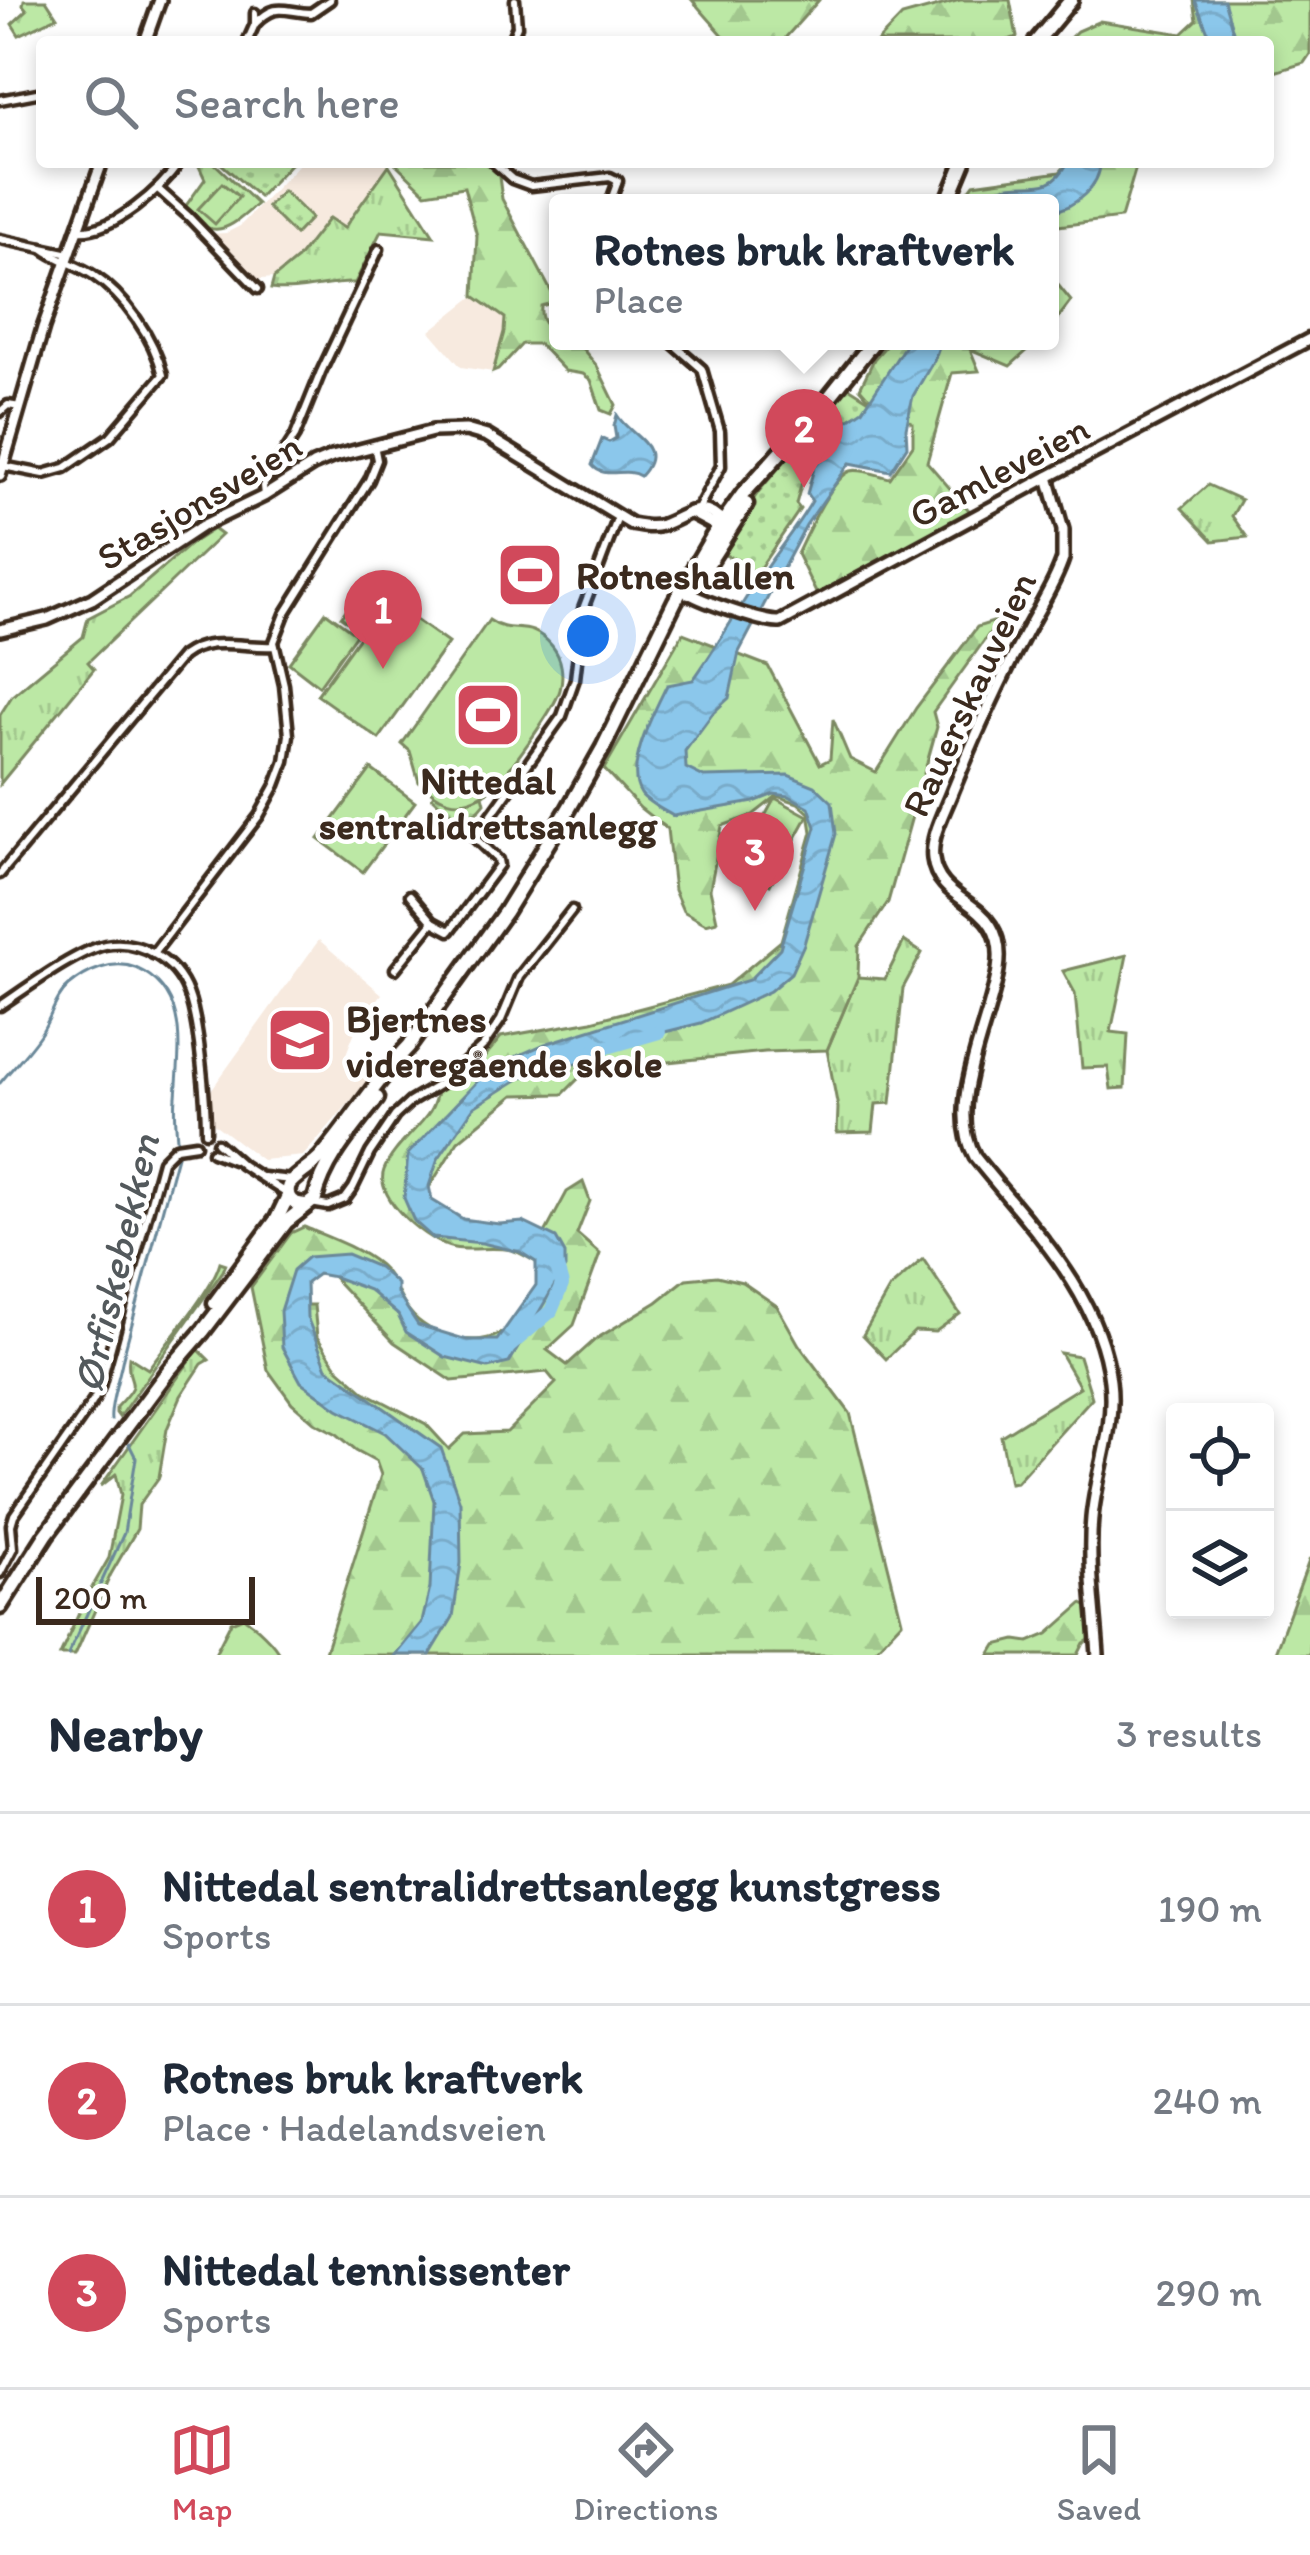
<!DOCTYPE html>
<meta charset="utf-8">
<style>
body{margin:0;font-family:Itim,sans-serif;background:#f2f2f3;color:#1f2937}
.controls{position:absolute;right:36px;bottom:36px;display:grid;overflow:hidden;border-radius:12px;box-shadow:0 6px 18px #0003}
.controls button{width:108px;height:108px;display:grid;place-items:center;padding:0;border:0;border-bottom:3px solid #e0e1e3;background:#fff;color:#1f2937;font:60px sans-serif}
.scale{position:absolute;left:36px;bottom:30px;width:219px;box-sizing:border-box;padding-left:12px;border:6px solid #3b2a1e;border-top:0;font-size:33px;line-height:42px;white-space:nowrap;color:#3b2a1e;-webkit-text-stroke:9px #fff;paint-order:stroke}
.you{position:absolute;left:588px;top:636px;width:42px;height:42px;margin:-30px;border:9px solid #fff;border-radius:50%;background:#1a73e8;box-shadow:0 0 0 18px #1a73e833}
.badge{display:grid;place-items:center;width:78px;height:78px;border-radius:50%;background:#d1495b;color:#fff;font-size:39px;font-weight:700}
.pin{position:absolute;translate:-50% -99px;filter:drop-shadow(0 3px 6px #0008)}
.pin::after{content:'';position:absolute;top:63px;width:42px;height:36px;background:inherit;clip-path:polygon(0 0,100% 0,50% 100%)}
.popup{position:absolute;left:549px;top:194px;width:510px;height:156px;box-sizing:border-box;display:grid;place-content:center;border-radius:12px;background:#fff;filter:drop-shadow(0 3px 9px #0005);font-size:39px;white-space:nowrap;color:#747a83}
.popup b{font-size:45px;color:#1f2937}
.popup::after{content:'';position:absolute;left:50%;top:100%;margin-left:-24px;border:24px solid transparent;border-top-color:#fff}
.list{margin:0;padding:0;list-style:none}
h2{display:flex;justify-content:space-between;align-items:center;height:156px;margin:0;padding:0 48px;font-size:51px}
h2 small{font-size:39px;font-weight:400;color:#747a83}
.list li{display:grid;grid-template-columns:78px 1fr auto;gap:36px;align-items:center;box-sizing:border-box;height:192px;padding:0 48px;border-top:3px solid #e0e1e3}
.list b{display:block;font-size:45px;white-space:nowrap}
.list p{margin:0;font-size:39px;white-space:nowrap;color:#747a83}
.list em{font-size:39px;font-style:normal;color:#747a83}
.icon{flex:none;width:66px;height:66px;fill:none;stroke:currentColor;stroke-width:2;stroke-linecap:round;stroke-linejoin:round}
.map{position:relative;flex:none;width:1310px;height:1655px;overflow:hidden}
.search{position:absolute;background:#fff;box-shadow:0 6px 18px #0003;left:36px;right:36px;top:36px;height:132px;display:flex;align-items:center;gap:30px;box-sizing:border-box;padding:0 42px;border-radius:12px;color:#747a83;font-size:45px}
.sheet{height:732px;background:#fff}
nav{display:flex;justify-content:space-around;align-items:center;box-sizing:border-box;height:168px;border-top:3px solid #e0e1e3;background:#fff;font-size:33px;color:#747a83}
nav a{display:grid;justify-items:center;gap:6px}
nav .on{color:#d1495b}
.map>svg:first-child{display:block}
</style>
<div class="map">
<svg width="1310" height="1655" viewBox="0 0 1310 1655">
<defs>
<pattern id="grass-tufts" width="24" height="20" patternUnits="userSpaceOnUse" patternTransform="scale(3)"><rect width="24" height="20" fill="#bce8a5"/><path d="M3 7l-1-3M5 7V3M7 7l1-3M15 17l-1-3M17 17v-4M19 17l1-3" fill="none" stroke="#a2c78e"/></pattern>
<pattern id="forest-firs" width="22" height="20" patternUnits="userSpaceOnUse" patternTransform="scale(3)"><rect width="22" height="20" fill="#bce8a5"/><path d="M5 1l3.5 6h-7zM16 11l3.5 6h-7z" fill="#a2c78e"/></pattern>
<pattern id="park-dots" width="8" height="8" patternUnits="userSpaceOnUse" patternTransform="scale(3)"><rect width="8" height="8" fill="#bce8a5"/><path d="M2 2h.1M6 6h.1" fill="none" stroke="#a2c78e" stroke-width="1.8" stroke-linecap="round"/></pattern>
<pattern id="water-waves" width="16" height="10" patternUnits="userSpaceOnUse" patternTransform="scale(3)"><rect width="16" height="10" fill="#8bc7eb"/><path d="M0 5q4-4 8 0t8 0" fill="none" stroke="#79abc9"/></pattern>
</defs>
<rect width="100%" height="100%" fill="#fff"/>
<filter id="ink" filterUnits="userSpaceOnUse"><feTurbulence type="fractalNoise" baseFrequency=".00833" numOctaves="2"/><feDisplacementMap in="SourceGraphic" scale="24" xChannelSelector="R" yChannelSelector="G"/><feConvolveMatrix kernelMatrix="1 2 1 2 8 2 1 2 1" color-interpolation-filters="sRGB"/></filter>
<g filter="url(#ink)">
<g fill="#f7eadf">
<path d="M 301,162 L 390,162 L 344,229 L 328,219 L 297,259 L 274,278 L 250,280 L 241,272 L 246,266 L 232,251 L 227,255 L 209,234 L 226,233 L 240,226 Z"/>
<path d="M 474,296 L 505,318 L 504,332 L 493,372 L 461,367 L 430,331 Z"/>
<path d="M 319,940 L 382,994 L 357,1026 L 346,1054 L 376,1072 L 303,1156 L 262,1160 L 213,1123 L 209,1093 Z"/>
</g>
<g fill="url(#grass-tufts)" stroke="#7c8962" stroke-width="3">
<path d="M 24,0 L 46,0 L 57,17 L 19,35 L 12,24 L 27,10 L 23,5 Z"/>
<path d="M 197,162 L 213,162 L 257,204 C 230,229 210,244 185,207 L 205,179 Z"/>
<path d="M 389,165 L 434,236 L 381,231 L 355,283 C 326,282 299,293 271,289 L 274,278 L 297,259 L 329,218 L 344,228 Z"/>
<path d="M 1208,485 L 1241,500 L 1232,516 L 1247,537 L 1213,541 L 1182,508 Z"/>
<path d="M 213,529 L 221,535 L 88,662 L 94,669 L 0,784 L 0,715 L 12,696 L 83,637 L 88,618 L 130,596 L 189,545 Z"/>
<path d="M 904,941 L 922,953 L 903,988 L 891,1103 L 876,1104 L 873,1132 L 837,1133 L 838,1108 L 827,1050 L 858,977 L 885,979 Z"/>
<path d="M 1127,955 L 1111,1032 L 1128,1034 L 1125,1088 L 1111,1089 L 1108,1067 L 1082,1068 L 1075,993 L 1063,971 Z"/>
<path d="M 923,1259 L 960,1314 L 935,1332 L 915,1331 L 886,1359 L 863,1335 L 890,1288 Z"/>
<path d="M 220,1262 L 226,1264 L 223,1271 L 119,1417 L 116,1413 L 116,1407 C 146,1376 125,1388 129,1357 L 148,1369 C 167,1342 212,1291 220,1262 Z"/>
<path d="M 198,1349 L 209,1360 L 202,1364 L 181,1396 L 167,1429 L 159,1477 L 139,1505 L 137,1529 L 111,1574 L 75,1655 L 60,1655 L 85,1600 L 109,1558 L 121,1495 L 116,1474 L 101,1486 Z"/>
<path d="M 1060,1353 L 1079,1356 L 1092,1398 L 1016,1482 L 1010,1483 L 1001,1436 L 1080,1387 Z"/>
</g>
<g fill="url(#forest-firs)" stroke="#7c8962" stroke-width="3" fill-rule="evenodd">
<path d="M 692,0 L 819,0 L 786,37 L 787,42 L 729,42 Z"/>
<path d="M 960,0 L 1010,0 L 1017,37 L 1003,42 L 877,42 L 902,16 Z"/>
<path d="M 1194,0 L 1310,0 L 1310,54 L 1304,63 L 1268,74 L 1268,42 L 1066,42 L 1077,31 L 1100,21 L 1182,34 L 1197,20 Z"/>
<path d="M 394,162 L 497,162 L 502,199 L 553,295 L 558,298 L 558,308 L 548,304 L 541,306 C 540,321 545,327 558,332 L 558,341 L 576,341 L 597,366 L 616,405 L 611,414 L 601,410 L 591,380 L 583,374 L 565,371 L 539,344 L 522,344 L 498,370 L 493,372 L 504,332 L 505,318 L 474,296 L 477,236 L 464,187 L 426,193 Z"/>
<path d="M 1069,162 L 1134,162 L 1136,167 L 1121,218 L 1050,227 L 1050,203 L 960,203 L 974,184 L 1060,172 Z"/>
<path d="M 1050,275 L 1071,301 L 1050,329 Z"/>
<path d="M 890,341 L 1038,341 L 1010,366 L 970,349 L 979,371 L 952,373 L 927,462 L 974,516 L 820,601 L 797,554 C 806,535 832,477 851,471 C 862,468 879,476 890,478 L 913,445 L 913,423 L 867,396 L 860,388 L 874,359 Z"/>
<path d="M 999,620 L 933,712 L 937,727 L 888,902 L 859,946 L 858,977 L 827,1050 L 765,1052 L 658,1063 L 579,1078 L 563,1094 L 514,1095 L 458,1141 L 422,1199 L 446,1227 L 544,1235 L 567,1192 L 583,1182 L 590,1201 L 577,1234 L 600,1254 L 574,1325 L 547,1350 L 567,1365 L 596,1339 L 657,1302 L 686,1279 L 717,1276 L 742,1282 L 777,1306 L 799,1345 L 850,1413 L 902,1621 L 870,1655 L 324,1655 L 381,1475 L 376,1461 L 356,1450 L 337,1434 L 314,1422 L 292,1403 L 268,1370 L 251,1287 L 291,1233 L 304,1227 C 328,1237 359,1248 379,1265 C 395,1279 397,1297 410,1312 C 428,1336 478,1350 504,1331 C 518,1320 529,1302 540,1288 L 536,1262 C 528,1258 520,1252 511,1250 C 493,1246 473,1251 454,1248 C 430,1244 373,1199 384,1170 C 393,1147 417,1131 430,1111 C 435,1103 437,1093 439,1084 L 461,1072 L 475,1069 L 501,1037 L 592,1021 L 728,985 L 781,941 L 812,832 L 809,813 L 798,803 L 777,796 L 753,815 L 722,826 L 710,889 L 717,921 L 706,924 L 683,911 L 674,890 L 667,829 L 640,808 L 604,769 L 683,633 L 768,666 L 820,764 L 830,759 L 833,719 L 850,759 L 876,772 L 916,708 L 977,627 ZM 328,1272 L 394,1342 L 452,1381 L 547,1372 L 556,1383 L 507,1432 L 465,1434 L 449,1449 L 426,1424 L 365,1392 L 338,1368 L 317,1337 L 314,1305 L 291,1305 L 298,1279 Z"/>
<path d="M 1310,1558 L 1310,1655 L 1274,1655 Z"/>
<path d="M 1082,1604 L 1094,1610 L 1089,1640 L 1084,1643 L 1078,1655 L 990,1655 L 996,1645 L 1016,1640 L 1029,1642 L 1048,1634 Z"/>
<path d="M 243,1617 C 255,1625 275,1643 280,1655 L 214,1655 L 231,1622 Z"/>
</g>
<g fill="url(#park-dots)" stroke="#7c8962" stroke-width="3">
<path d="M 219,162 L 292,162 L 259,197 Z"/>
<path d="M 283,191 L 311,218 L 295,235 L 267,207 Z"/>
<path d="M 847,386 L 874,403 C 865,413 853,415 842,423 C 807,447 807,465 796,504 L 800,509 L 755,575 L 742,561 L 716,552 L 760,490 Z"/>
<path d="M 434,794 C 450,802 466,802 483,795 L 485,803 C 468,827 449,813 432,797 Z"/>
</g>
<g fill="#bce8a5" stroke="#7c8962" stroke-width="3">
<path d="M 222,183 L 239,197 L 215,224 L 198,209 Z"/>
<path d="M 363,586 L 380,598 L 358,629 L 341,617 Z"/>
<path d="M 386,599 L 448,643 L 379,739 L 317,695 Z"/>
<path d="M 326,612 L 356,634 L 319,686 L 289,663 Z"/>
<path d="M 489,620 C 512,637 528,617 552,646 C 562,658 564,675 560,690 C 555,708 507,775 492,788 C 483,796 470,802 458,802 C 442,802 430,790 419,782 L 410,751 L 402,744 Z"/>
<path d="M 371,769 L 415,802 L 363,872 L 319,839 Z"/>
<path d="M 775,798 L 808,816 L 770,885 L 737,866 Z"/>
</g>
<g fill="url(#water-waves)" stroke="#6b8899" stroke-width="3">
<path d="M 1195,0 L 1224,0 L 1236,42 L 1212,42 Z"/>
<path d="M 1068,162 L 1100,162 C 1101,185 1074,209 1050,212 L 1050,203 L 974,203 C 981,198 991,190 1000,188 C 1029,179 1050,197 1068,162 Z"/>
<path d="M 908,341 L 941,341 L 935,358 L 913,396 L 906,428 L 907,446 L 891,471 L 850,463 L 806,525 L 739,652 L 729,698 L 713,713 L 685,751 L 686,768 L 704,777 L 788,775 L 815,786 L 832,802 L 836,834 L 804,944 L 791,973 L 770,991 L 701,1023 L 617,1044 L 585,1061 L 522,1077 L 474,1107 L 438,1159 L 429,1186 L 432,1200 L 463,1219 L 499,1224 L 523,1222 L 556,1238 L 565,1254 L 565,1268 L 509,1363 L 488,1368 L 445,1357 L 406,1332 L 398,1315 L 369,1290 L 334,1277 L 318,1274 L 306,1283 L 307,1317 L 327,1368 L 441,1448 L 460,1502 L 461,1563 L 453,1617 L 430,1655 L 395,1655 L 422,1622 L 430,1588 L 434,1501 L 423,1469 L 385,1433 L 338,1409 L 301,1382 L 282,1347 L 280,1311 L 293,1270 L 308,1257 L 347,1254 L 378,1267 L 397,1284 L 397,1293 L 418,1325 L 467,1340 L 497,1340 L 536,1285 L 536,1262 L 520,1252 L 482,1243 L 433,1238 L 414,1221 L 404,1198 L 408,1154 L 490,1068 L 545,1044 L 749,980 L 780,948 L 816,827 L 809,807 L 789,796 L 774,794 L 754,802 L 673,816 C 663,810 648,803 641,794 C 623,768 655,710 667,685 L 693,680 C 716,648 735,614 757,581 C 774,554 796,529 812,501 L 807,494 L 816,461 L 809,457 L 816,442 L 863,410 Z"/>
<path d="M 617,415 C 630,437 668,446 640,476 C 625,466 605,481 592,465 L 602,439 L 609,442 L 616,438 L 614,426 Z"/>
</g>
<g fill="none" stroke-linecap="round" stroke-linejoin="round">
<g stroke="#6b8899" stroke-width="3">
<path d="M 0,1083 C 13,1067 29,1051 41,1033 C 51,1018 55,998 69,986 C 87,971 113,959 136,968 C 190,992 179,1049 176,1097 C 174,1116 177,1134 178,1152 L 123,1357 C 120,1375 109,1405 111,1420"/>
<path d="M 68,1655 L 124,1533 L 136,1458 L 129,1444"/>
</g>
<g stroke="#8bc7eb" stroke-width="14">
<path d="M 594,1051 L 659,1032"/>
<path d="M 510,1346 L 551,1311 L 562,1285 L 556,1264"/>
</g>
<g stroke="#3b2a1e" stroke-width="15">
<g id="street">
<path d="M 255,24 C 277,1 284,12 311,13 L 330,0"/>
<path d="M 247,42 L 255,24 L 255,13"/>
<path d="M 510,42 L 517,26 L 515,0"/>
<path d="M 0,100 L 42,92"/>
<path d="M 493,162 L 512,179 L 531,186 L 610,177 L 618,181 L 610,203"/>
<path d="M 158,189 L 188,216 L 258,289"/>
<path d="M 78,230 C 113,233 161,189 180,162"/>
<path d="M 0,239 L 70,254"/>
<path d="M 670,341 L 702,369 L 720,431 L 721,466 L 697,511"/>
<path d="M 0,412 L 8,405 L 20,407"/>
<path d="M 3,466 L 44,474 L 65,468 L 110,437 L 163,375 C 154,338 125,296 93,275 C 76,264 57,260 42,248"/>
<path d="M 264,496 L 263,486 L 295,436 L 321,372 L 379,249"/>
<path d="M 0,874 L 182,656 C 210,635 242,648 274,646"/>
<path d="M 410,895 L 433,922 L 450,931 L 499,865 L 498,860 L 475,838 L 562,716 L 575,679 L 583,609 L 618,517"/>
<path d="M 153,954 L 259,816 L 276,785 L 285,761 L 289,735 L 284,685 L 274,642 L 285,614 L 369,480 L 377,460 L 374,445"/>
<path d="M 395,969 L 433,922"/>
<path d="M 0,1006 C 27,988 75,952 105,945 C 139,938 176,961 188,993 C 199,1020 206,1101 206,1132"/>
<path d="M 217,1143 L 242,1165 L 284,1192"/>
<path d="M 212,1152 L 233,1160"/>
<path d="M 263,1177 L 292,1180"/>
<path d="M 311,1203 L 328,1206 L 345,1199 L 353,1188 L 370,1153 L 395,1116 L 410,1102 L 445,1081 L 483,1046 L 501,1020 L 519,977 L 572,910"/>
<path d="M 0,1573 L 13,1548 L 11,1525 L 14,1515 L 94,1400 L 100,1387 L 162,1161 L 176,1147 L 196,1144"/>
</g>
</g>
<g stroke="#3b2a1e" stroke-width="18">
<g id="secondary">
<path d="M 145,42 L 160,0"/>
<path d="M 0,475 L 43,328 L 102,162"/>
<path d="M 1048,477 L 1063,530 L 1063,559 C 1054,587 1035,613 1022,640 C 996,689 974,739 953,790 C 945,811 930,836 933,859 C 939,908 1009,899 998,970 C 990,1025 945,1105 975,1157 C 1028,1224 1100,1292 1110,1381 C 1116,1428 1096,1472 1092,1518 C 1088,1562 1095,1610 1098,1655"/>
<path d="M 690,512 L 722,529"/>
<path d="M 686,591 C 697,600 764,623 780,622 L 1048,477 L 1310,339"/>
<path d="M 0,630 L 47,619 L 92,599 L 202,526 L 264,496 L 313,465 L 332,457 L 433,431 L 466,430 L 487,436 L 631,524 C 642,526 651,528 662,525 C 688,516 701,497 725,525"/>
</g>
</g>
<g stroke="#3b2a1e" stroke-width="21">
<g id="highway">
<path d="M 1036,42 L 1071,0"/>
<path d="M 947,203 L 964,162"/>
<path d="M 689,593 L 746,504"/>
<path d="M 305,1205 C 295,1204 286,1201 288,1188 C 289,1179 314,1166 321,1157 C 352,1121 376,1080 409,1046 L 505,912 L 568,810 L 603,748 L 675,601 L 713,536 L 743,494 L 823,405 L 874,341"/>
<path d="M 215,1303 L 277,1219 L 288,1196"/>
<path d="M 0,1607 L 46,1535 L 169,1370 L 203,1331 L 286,1222 L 315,1199 C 324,1161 353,1129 377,1098"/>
</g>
</g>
<use href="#street" stroke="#fff" stroke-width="6"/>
<use href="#secondary" stroke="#fff" stroke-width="9"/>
<use href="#highway" stroke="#fff" stroke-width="12"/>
</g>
</g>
<defs>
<g id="stadium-square" transform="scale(3.45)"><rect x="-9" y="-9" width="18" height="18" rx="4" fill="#d1495b" stroke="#fff"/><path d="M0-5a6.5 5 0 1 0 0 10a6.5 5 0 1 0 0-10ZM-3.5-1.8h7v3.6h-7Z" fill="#fff"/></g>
<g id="school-square" transform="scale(3.45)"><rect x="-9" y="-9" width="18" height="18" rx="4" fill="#d1495b" stroke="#fff"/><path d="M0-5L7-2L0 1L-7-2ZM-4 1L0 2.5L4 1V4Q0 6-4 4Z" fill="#fff"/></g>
</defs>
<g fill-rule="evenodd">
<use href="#stadium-square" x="530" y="575"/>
<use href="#stadium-square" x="488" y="715"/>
<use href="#school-square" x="300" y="1040"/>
</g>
<g text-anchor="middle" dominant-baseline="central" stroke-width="9" stroke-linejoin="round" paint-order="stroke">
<g font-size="39" fill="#3b2a1e" stroke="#fff">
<text transform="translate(999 471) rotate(-28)">Gamleveien</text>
<text transform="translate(199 501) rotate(-31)">Stasjonsveien</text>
<text transform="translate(969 694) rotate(-65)">Rauerskauveien</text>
</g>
<g font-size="39" font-weight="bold" fill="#3b2a1e" stroke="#fff" text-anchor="start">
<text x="576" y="575">Rotneshallen</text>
<text x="488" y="780" text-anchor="middle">Nittedal<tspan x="488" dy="45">sentralidrettsanlegg</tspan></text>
<text x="346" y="1018">Bjertnes<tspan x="346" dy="45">videregående skole</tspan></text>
</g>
<g font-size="42" font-style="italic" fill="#53595c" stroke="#fff">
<text transform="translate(116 1263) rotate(-77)">Ørfiskebekken</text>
</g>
</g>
</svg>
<div class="controls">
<button><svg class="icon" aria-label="locate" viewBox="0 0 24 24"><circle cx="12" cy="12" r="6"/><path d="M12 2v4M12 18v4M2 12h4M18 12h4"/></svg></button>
<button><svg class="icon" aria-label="layers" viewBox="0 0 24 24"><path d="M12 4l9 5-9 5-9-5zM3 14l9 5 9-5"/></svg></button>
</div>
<div class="scale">200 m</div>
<div class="you"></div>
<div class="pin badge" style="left:383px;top:669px">1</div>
<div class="pin badge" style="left:804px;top:488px">2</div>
<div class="popup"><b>Rotnes bruk kraftverk</b>Place</div>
<div class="pin badge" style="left:755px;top:911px">3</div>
<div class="search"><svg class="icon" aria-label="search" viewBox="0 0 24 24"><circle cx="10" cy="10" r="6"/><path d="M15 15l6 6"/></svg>Search here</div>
</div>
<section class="sheet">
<h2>Nearby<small>3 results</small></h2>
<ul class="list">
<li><span class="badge">1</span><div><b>Nittedal sentralidrettsanlegg kunstgress</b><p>Sports</p></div><em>190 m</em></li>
<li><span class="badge">2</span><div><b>Rotnes bruk kraftverk</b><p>Place · Hadelandsveien</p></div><em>240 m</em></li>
<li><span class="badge">3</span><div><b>Nittedal tennissenter</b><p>Sports</p></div><em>290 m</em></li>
</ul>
</section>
<nav>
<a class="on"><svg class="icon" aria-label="map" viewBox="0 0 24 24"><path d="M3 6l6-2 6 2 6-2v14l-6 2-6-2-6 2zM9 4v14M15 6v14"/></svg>Map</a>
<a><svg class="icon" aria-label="directions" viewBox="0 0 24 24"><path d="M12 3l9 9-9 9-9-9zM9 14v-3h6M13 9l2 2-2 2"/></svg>Directions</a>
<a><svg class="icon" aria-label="saved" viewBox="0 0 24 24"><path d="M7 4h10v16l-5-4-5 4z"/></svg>Saved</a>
</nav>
